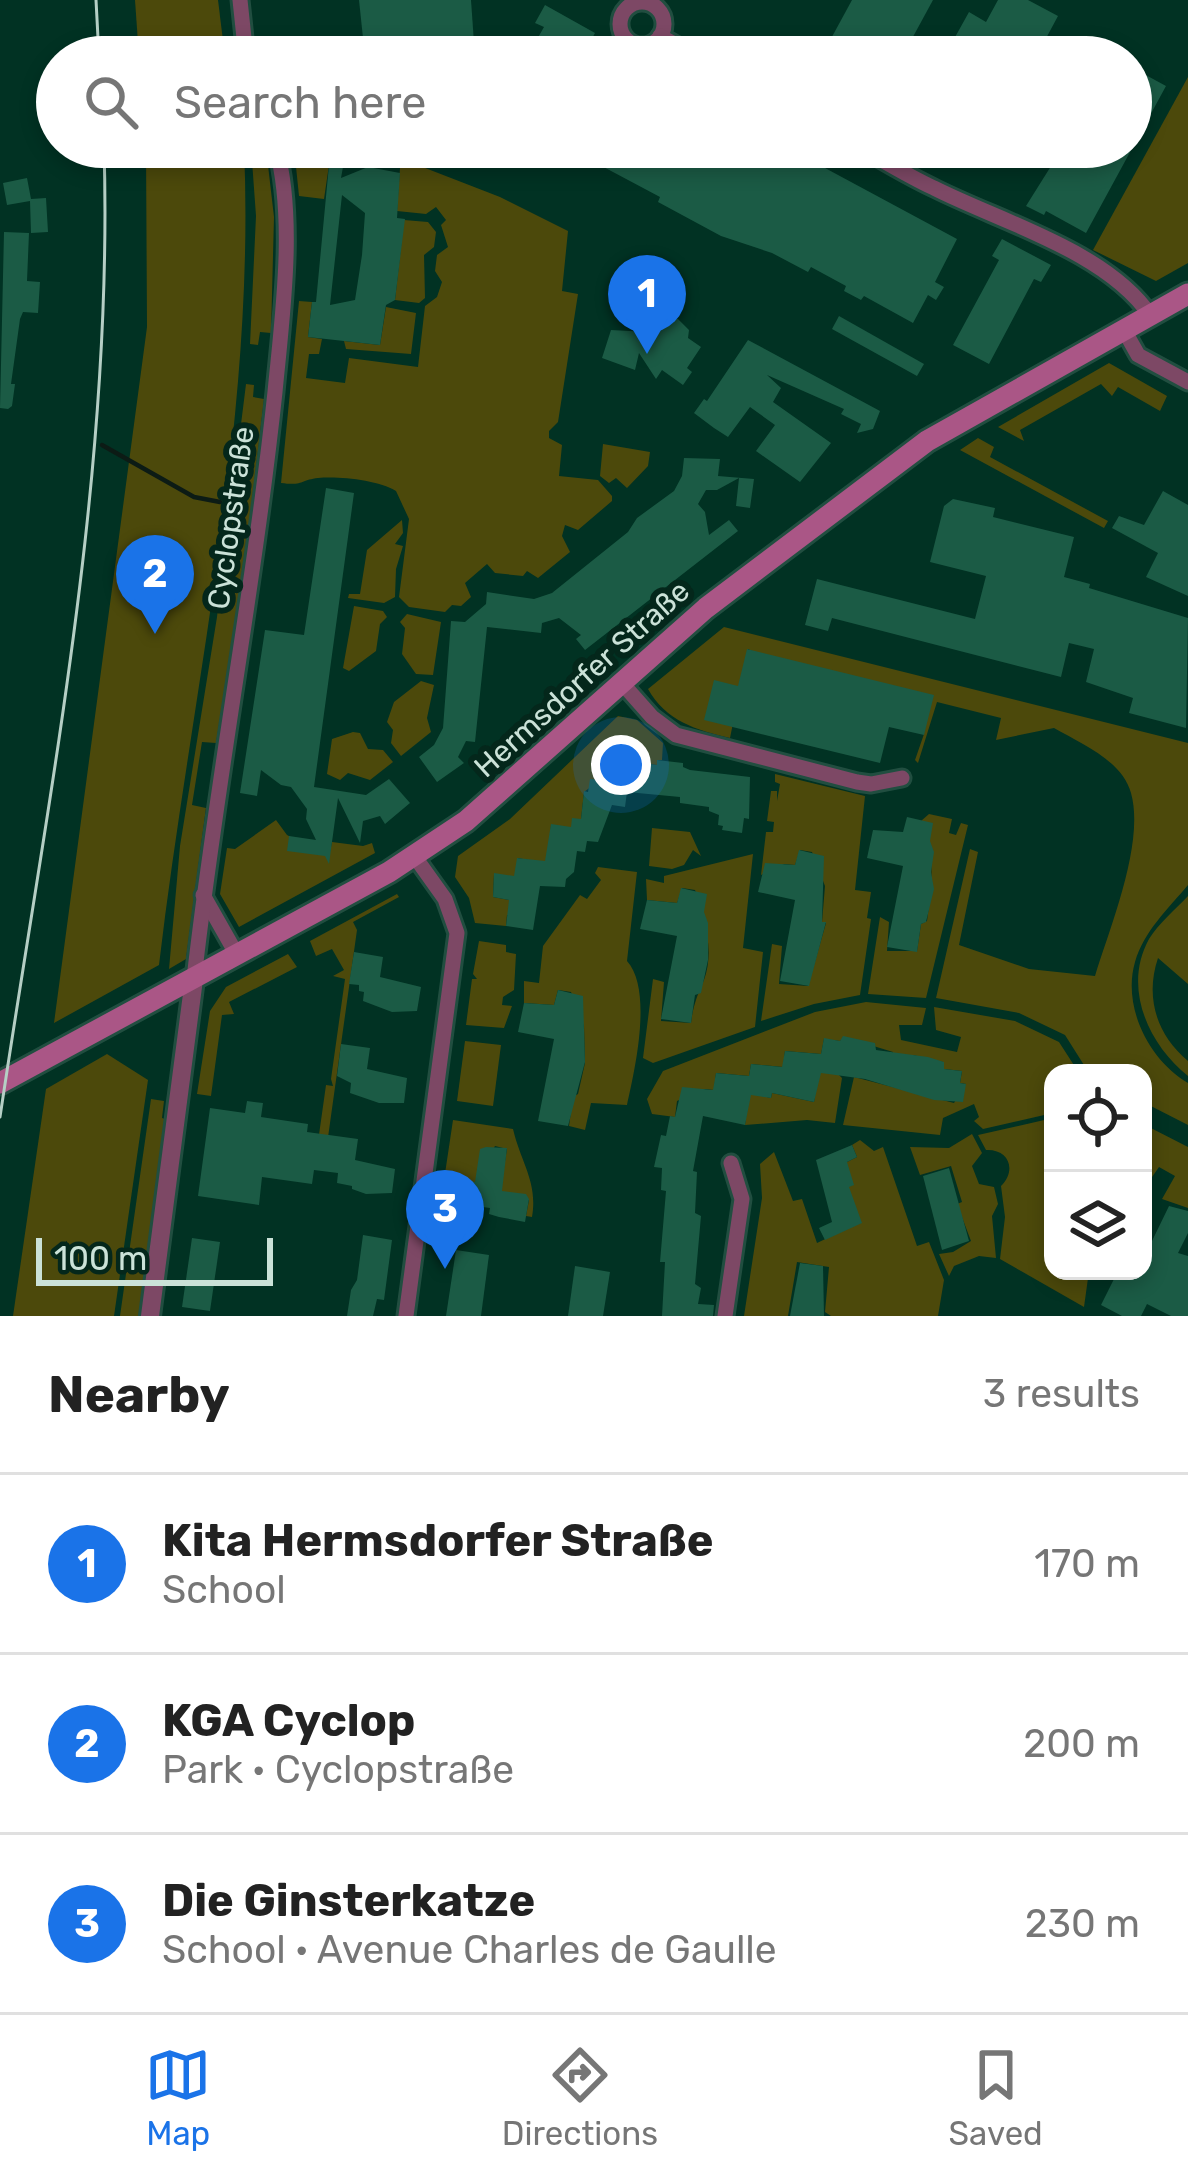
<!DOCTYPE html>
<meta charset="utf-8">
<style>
body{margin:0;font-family:Rubik,sans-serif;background:#f2f2f2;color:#222}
.controls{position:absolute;right:36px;bottom:36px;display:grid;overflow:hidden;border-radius:24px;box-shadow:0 6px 18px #0003}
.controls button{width:108px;height:108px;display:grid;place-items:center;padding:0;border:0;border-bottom:3px solid #e0e0e0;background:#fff;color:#222;font:60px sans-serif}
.scale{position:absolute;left:36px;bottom:30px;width:237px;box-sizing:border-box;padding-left:12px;border:6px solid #cbe2d8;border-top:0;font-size:33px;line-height:42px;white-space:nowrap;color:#cbe2d8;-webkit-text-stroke:9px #04271b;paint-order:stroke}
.you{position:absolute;left:621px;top:765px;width:42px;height:42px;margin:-30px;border:9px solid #fff;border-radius:50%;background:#1a73e8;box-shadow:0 0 0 18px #1a73e833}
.badge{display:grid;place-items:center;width:78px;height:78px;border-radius:50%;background:#1a73e8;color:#fff;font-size:39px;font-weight:700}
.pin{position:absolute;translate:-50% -99px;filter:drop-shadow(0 3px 6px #0008)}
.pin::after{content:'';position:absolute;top:63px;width:42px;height:36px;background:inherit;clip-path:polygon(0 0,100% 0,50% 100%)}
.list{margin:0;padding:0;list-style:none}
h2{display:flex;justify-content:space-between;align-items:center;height:156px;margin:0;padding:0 48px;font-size:51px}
h2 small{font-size:39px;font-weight:400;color:#767676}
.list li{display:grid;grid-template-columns:78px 1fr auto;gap:36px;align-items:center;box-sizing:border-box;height:180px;padding:0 48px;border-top:3px solid #e0e0e0}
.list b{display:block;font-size:45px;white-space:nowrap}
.list p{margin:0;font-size:39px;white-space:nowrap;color:#767676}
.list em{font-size:39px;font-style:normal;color:#767676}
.icon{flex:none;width:66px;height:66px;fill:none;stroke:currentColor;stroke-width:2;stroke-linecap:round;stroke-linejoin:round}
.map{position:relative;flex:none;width:1188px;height:1316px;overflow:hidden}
.search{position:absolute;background:#fff;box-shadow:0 6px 18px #0003;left:36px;right:36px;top:36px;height:132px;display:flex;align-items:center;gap:30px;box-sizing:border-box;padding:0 42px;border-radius:66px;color:#767676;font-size:45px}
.sheet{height:696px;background:#fff}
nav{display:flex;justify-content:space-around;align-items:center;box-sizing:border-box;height:168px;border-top:3px solid #e0e0e0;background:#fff;font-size:33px;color:#767676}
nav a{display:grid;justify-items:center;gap:6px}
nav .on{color:#1a73e8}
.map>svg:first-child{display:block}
</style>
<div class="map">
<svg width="1188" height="1316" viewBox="0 0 1188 1316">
<rect width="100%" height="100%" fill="#013223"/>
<g fill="#4c490b">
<path d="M 135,0 L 218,0 L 225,57 L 139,57 Z"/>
<path d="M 1188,77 L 1188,263 L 1156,281 L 1093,250 Z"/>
<path d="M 146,147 L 244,147 C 256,422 191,693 159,965 L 54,1023 L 147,327 Z"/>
<path d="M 251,147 L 266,148 L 274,217 L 271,333 L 260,332 L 258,345 L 250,344 L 256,216 Z"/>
<path d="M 294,147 L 371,147 L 500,197 L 568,231 L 562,291 L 578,294 L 558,422 L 549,431 L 549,438 L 562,445 L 559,476 L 598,480 L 612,496 L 612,501 L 578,530 L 565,525 L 562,536 L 570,552 L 538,578 L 527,571 L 523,576 L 495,573 L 487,564 L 465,583 L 471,597 L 461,606 L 452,605 L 445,612 L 409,607 L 399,597 L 409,519 L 396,491 C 378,480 339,476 318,478 C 300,480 304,486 281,483 L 299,301 L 312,302 L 308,337 L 322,339 L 319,354 L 309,354 L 306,378 L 345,383 L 349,358 L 418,367 L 425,306 L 437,297 L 442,282 L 435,271 L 437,255 L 448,247 L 441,225 L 446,220 L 436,207 L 426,214 L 397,211 L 400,168 L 397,164 L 365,163 L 365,155 L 345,152 L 343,167 L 329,165 L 324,199 L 299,196 Z"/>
<path d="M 404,220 L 428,222 L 436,232 L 434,247 L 424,255 L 425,298 L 419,303 L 395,300 Z"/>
<path d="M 386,307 L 416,313 L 411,354 L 346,349 L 344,341 L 380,345 Z"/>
<path d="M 1109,363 L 1167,396 L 1160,411 L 1118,387 L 1112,396 L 1101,384 L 1020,430 L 1024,441 L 998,427 Z"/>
<path d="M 246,384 L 254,385 L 253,397 L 264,399 L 244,571 L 216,743 L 202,742 L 192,805 L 206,808 L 186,959 L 169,969 L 180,846 L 217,617 Z"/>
<path d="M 978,438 L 994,447 L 990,457 L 1108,521 L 1104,528 L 960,450 Z"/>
<path d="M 603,444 L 650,452 L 648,466 L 627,488 L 616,478 L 609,483 L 600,476 Z"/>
<path d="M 402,520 L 403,533 L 395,544 L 403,546 L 396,569 L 395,597 L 384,603 L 348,598 L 349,594 L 360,594 L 367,550 Z"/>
<path d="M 354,606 L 383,611 L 387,617 L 380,624 L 376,651 L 349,671 L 343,668 Z"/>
<path d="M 407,614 L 441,622 L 433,675 L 416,674 L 402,654 L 405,628 L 400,622 Z"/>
<path d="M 724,627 L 1188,743 L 1188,885 C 1168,909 1144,931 1135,962 C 1122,1007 1149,1060 1188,1083 L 1188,1125 L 1143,1102 L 1143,1073 L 1089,1073 L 1065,1035 L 1019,1013 L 936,998 L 970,849 L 978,852 L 959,945 L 1029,969 L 1095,976 C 1110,927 1145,843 1131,793 C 1122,760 1080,743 1054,728 L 996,740 L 1001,718 L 937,702 L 918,763 L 915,760 L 924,734 L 748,649 L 730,738 C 696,730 666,721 648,689 Z"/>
<path d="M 421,681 L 434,685 L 427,718 L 431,732 L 401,756 L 391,743 L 393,730 L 387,722 L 394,702 Z"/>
<path d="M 618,716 L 637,720 L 663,743 L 662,760 L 658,760 L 657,765 L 626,761 L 624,767 L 602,769 L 600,780 L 584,792 L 581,819 L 571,830 L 551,825 L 548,864 L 518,858 L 517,879 L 494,874 L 493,897 L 509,900 L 511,915 L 507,915 L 506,926 L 475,923 L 469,898 L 455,877 L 458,856 L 510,819 Z"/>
<path d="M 353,732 L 360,733 L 368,749 L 383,750 L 393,762 L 370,780 L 348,773 L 340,780 L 327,774 L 332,739 Z"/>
<path d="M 775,774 L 865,796 L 855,890 L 871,892 L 867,918 L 871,919 L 860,995 L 814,1004 L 761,1021 L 772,944 L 782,946 L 779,984 L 808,986 L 826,923 L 822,922 L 825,886 L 812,852 L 800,850 L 795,865 L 784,864 L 761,875 L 766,832 L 773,832 L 774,822 L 767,821 L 771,791 L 777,791 L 777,801 L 780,784 L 775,782 Z"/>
<path d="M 929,814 L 952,819 L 949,833 L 956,835 L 961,823 L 968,825 L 926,998 L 868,994 L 880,917 L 889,922 L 887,951 L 917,951 L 921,924 L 927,921 C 932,886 936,857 921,821 Z"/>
<path d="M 276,820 L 287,835 L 329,857 L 332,842 L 363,846 L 372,843 L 375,853 L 239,927 L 220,894 L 227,848 L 235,849 Z"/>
<path d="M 652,828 L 690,832 L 701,856 L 693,850 L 684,865 L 672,869 L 649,866 Z"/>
<path d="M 753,854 L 743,948 L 763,952 L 755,1027 L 653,1063 L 643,1058 L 653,979 L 664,982 L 661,1021 L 691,1023 C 693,1005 698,994 704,980 C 715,951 704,915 695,890 L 682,888 L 677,903 L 647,900 L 646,879 L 664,883 L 664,876 Z"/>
<path d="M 598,867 L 637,872 L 627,961 C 653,990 635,1069 627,1105 L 591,1103 L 585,1130 L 569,1126 L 573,1097 L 578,1094 L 585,1063 L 584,1026 L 571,992 L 558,990 L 554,1005 L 524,1003 L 524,981 L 539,983 L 543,946 L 580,895 L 587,899 L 601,880 L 595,873 Z"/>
<path d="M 397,894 L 399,897 L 353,922 L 357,930 L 324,1166 L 315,1163 L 326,1085 L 333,1086 L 331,1079 L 345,979 L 333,976 L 344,970 L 332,949 L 316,956 L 310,941 Z"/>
<path d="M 1188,896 L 1188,984 L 1158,958 C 1145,997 1156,1034 1188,1061 L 1188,1076 C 1149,1045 1122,988 1149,939 C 1158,924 1176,909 1188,896 Z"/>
<path d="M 479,941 L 506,945 L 506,952 L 516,954 L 514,990 L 503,997 L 502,1005 L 512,1006 L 504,1028 L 466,1025 L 472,979 L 477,979 L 473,974 Z"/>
<path d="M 288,954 L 297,967 L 229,1002 L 234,1014 L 222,1015 L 211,1096 L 197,1094 L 210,1011 L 226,987 Z"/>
<path d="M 866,1002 L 926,1008 L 922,1025 L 899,1025 L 901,1040 L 957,1052 L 961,1037 L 936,1030 L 934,1007 L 1015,1021 L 1059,1042 L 1079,1073 L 1053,1073 L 1053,1113 L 983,1129 L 974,1121 L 979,1117 L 974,1104 L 943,1118 L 940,1135 L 843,1125 L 854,1077 L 954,1103 L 966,1084 L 960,1083 L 962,1071 L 944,1069 L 943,1062 L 913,1055 L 893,1056 L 893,1052 L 844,1037 L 840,1041 L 824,1039 L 821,1054 L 785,1051 L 783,1067 L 751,1064 L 749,1076 L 716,1073 L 714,1090 L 705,1089 L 677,1101 L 675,1117 L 652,1114 L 647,1099 L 663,1071 L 815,1012 Z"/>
<path d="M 465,1041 L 501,1045 L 493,1106 L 457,1101 Z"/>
<path d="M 107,1054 L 148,1080 L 114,1316 L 13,1316 L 46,1089 Z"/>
<path d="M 819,1070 L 837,1073 L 842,1078 L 835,1123 L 807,1120 L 745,1125 L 749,1093 L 771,1098 L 772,1093 L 814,1102 Z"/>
<path d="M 151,1099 L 164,1101 L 162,1118 L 168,1120 L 141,1316 L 120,1316 Z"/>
<path d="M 1053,1118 L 1053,1271 L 1089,1271 L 1084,1307 L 1000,1259 L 1005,1217 L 1001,1186 C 1017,1170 1009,1149 986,1150 L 978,1135 Z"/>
<path d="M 453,1120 L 513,1129 C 521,1163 538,1182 532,1217 L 526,1216 L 529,1200 L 500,1192 L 507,1149 L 495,1146 L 474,1184 L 452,1178 L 447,1183 L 444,1201 L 466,1205 L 465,1210 L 440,1207 Z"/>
<path d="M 1143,1124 L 1188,1147 L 1188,1208 L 1162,1199 L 1175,1176 L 1159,1167 L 1143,1190 Z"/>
<path d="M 972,1134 L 982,1153 L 972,1166 L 979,1184 L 994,1187 L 998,1204 L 992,1216 L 996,1258 L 979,1256 L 954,1266 L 949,1276 L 939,1254 L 953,1252 L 971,1241 L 957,1204 L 962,1202 L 951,1166 L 920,1175 L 910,1147 L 949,1148 Z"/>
<path d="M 860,1140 L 874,1151 L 883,1147 L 917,1246 L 929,1242 L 944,1280 L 938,1316 L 831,1316 L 825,1312 L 829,1267 L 797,1262 L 788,1316 L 744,1316 L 762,1198 L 760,1164 L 774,1152 L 793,1201 L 802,1199 L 817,1243 L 842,1231 L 847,1162 L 857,1157 L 852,1145 Z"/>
</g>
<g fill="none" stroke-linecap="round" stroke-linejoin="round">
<path stroke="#0c1b15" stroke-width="4.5" d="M 102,445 L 194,497 L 220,502"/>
</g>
<g fill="#1b5b45" fill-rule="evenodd">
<path d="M 359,0 L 471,0 L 475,57 L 365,57 Z"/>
<path d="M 852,0 L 933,0 L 902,57 L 821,57 Z"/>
<path d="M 998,0 L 1028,0 L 1058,16 L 1036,57 L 944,57 L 969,12 L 986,22 Z"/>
<path d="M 545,5 L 595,33 L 582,57 L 527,57 L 544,27 L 535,23 Z"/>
<path d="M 1131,67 L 1166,86 L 1086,233 L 1046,211 L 1044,215 L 1026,206 L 1063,147 L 1131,147 Z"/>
<path d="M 566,147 L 786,147 L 957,239 L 935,282 L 944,287 L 936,300 L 928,295 L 913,323 L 864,296 L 861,300 L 844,291 L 846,286 L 811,267 L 808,272 L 772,253 L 721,236 L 658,202 L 660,197 Z"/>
<path d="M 329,165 L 343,167 L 341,178 L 368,167 L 400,173 L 397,218 L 405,219 L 402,243 L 395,300 L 386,305 L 380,345 L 308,337 L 312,302 L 316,302 ZM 342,195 L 365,213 L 362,255 L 355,300 L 330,305 Z"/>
<path d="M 27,178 L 31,199 L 46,198 L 48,232 L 31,233 L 30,201 L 7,205 L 3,183 Z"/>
<path d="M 4,232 L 29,233 L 27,281 L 40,282 L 38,313 L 23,312 L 20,319 L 11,384 L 15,384 L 12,406 L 8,409 L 0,408 Z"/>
<path d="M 1002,239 L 1051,265 L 1041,282 L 1034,279 L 989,364 L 953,345 L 999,260 L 992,256 Z"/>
<path d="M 653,312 L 678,319 L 689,330 L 688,338 L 701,347 L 687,368 L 692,372 L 683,385 L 662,370 L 656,379 L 639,353 L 635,370 L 602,358 L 611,330 L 648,332 L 643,314 Z"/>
<path d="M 839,316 L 924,364 L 917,376 L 832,329 Z"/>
<path d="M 748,340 L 880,411 L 873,429 L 857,433 L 861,424 L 841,414 L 844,409 L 767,375 L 781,388 L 773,402 L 831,443 L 800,482 L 756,451 L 775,425 L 750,407 L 728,437 L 714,428 L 694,413 L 704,399 L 707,401 Z"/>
<path d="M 684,458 L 720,459 L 718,476 L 754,479 L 750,508 L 736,506 L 739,478 L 717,490 L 706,490 L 698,504 L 705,512 L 709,535 L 729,520 L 738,531 L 585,650 L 576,639 L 581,635 L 559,618 L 542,623 L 541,633 L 487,627 L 475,742 L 466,741 L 458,757 L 464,763 L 437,782 L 419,757 L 434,745 L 443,728 L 451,621 L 465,622 L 486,604 L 487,592 L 534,599 L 552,593 L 628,532 L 637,518 L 674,491 L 682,476 Z"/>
<path d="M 326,488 L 354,493 L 314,787 L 366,795 L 389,779 L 410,803 L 385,824 L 380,816 L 363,821 L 360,843 L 338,798 L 329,864 L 325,856 L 287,851 L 289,836 L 316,840 L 306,819 L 307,809 L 291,787 L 281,785 L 261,770 L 257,796 L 240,793 L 265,630 L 304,635 Z"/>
<path d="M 1163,491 L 1188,505 L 1188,596 L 1146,577 L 1158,553 L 1112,528 L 1119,516 L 1144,525 Z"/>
<path d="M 953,499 L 995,508 L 993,517 L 1074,537 L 1064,577 L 1090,584 L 1089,588 L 1188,618 L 1186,728 L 1129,713 L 1133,698 L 1086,682 L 1094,649 L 1069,643 L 1061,677 L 832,618 L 828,631 L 805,625 L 817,579 L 975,619 L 986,576 L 930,562 L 944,506 Z"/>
<path d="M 747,649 L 934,695 L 924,735 L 889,727 L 880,763 L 704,720 L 714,680 L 738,686 Z"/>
<path d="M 657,760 L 683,763 L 683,767 L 690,770 L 750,777 L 749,819 L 744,818 L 742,833 L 722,830 L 723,826 L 718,825 L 719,815 L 709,811 L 709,807 L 680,803 L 680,797 L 627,792 L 625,807 L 612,805 L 598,842 L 587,841 L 585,852 L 577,851 L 574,872 L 566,879 L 565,887 L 540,886 L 533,930 L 506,926 L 509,900 L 493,897 L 494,873 L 514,876 L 517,858 L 545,861 L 551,824 L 571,827 L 572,818 L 581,819 L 584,791 L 588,792 L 590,779 L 600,780 L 602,769 L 624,767 L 625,761 L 657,765 Z"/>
<path d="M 907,817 L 933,823 L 930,841 L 934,852 L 931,872 L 934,889 L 926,922 L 921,924 L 917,952 L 887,947 L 903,866 L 867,858 L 873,830 L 903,832 Z"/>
<path d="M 799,850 L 824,856 L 822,922 L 826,922 L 809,986 L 780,981 L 795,900 L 758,892 L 765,863 L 795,865 Z"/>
<path d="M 681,888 L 707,894 L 704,912 L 708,923 L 708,960 L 701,993 L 695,995 L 691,1023 L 661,1019 L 677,936 L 640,929 L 647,900 L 677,903 Z"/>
<path d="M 354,952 L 383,957 L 380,977 L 421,987 L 417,1011 L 392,1012 L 363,1001 L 364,992 L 359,991 L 359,985 L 349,984 Z"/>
<path d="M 558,990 L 583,996 L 585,1062 L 568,1126 L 538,1121 L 554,1039 L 518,1032 L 524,1003 L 554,1005 Z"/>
<path d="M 843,1036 L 875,1043 L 876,1050 L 928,1057 L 944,1062 L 944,1069 L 962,1071 L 960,1083 L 966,1084 L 963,1102 L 934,1100 L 865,1079 L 821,1073 L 814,1102 L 772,1093 L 771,1098 L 751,1095 L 745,1125 L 703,1116 L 693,1171 L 697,1172 L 695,1213 L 701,1216 L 695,1284 L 701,1288 L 698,1304 L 714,1305 L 713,1316 L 662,1316 L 665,1262 L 660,1262 L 666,1191 L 661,1190 L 662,1168 L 654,1167 L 661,1135 L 666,1136 L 670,1116 L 675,1117 L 682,1087 L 713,1090 L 716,1073 L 749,1076 L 751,1064 L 782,1067 L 785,1051 L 821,1054 L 824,1038 L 840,1041 Z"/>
<path d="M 341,1044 L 370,1048 L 367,1069 L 407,1078 L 404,1103 L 379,1103 L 350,1093 L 351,1083 L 337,1076 Z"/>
<path d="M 247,1101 L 263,1103 L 261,1117 L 308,1124 L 307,1132 L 358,1139 L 355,1160 L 395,1169 L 392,1193 L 366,1194 L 352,1189 L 352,1186 L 337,1183 L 338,1173 L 314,1170 L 312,1184 L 262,1177 L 259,1205 L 198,1196 L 210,1108 L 245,1113 Z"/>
<path d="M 852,1145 L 857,1157 L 847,1162 L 854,1185 L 849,1187 L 862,1223 L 825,1240 L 819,1228 L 832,1222 L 816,1160 Z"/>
<path d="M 486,1147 L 507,1148 L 502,1191 L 526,1194 L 529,1199 L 525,1222 L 499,1217 L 489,1214 L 490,1208 L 444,1202 L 451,1178 L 475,1182 L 480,1149 Z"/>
<path d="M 949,1168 L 969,1241 L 942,1250 L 923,1176 Z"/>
<path d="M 1169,1206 L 1188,1211 L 1188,1233 L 1178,1253 L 1188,1256 L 1188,1316 L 1171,1316 L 1147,1304 L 1141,1316 L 1122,1316 L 1101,1305 L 1118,1271 L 1143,1271 L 1143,1239 L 1152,1241 Z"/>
<path d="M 363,1235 L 392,1240 L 384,1300 L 377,1299 L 373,1316 L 347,1316 L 351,1290 L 357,1280 Z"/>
<path d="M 192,1238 L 220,1242 L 210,1311 L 182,1307 Z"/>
<path d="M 456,1250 L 489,1255 L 481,1316 L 446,1316 Z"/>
<path d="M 800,1263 L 823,1266 L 824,1316 L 790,1316 Z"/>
<path d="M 575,1266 L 610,1272 L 603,1316 L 568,1316 Z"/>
</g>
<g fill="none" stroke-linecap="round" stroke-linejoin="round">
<g stroke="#214e40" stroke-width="21">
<g id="minor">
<path d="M 240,0 L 246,57"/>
<circle cx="642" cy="24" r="22"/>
<path d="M 660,36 L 697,57"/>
<path d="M 859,147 C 884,161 908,176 934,188 C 1001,222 1106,251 1150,315"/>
<path d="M 1124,330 L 1138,355 L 1188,382"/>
<path d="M 621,682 L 652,717 L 676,735 L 857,782 L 871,784 L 902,778"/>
<path d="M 203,895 L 237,955"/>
<path d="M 194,979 C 216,783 254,589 275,392 C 282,318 296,219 276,147"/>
<path d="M 406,1316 L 457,933 L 445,899 L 415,857"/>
<path d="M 725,1316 L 742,1199 L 731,1163"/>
</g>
</g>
<g stroke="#214e40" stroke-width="24">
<path id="tertiary" d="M 150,1316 L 194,979"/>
</g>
<g stroke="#214e40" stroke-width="27">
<path id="secondary" d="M 0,1083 L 389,872 L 466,821 L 706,608 L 927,441 L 1188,294"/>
</g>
<use href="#minor" stroke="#7d4865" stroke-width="15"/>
<use href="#tertiary" stroke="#7d4865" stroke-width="18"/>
<use href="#secondary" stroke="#aa5686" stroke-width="21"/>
<g stroke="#b5cfc5" stroke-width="3">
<path d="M 96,0 L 99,57"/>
<path d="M 0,1117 C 48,796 114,473 104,147"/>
</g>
</g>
<g text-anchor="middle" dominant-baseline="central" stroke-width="12" stroke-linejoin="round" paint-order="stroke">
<g font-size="30" fill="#cbe2d8" stroke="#04271b">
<text transform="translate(231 518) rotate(-82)">Cyclopstraße</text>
<text transform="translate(582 679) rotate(-42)">Hermsdorfer Straße</text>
</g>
</g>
</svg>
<div class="controls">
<button><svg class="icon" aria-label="locate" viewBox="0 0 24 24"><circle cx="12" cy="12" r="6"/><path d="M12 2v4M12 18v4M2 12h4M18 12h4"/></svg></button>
<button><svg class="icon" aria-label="layers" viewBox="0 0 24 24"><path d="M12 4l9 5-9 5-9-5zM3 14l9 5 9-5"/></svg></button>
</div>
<div class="scale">100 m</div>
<div class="you"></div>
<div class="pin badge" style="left:647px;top:354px">1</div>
<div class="pin badge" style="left:155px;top:634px">2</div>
<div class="pin badge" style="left:445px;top:1269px">3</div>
<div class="search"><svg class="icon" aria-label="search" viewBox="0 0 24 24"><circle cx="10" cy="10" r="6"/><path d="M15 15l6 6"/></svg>Search here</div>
</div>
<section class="sheet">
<h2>Nearby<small>3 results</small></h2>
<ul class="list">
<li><span class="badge">1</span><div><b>Kita Hermsdorfer Straße</b><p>School</p></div><em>170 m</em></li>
<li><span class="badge">2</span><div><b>KGA Cyclop</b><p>Park · Cyclopstraße</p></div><em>200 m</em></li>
<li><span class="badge">3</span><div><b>Die Ginsterkatze</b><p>School · Avenue Charles de Gaulle</p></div><em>230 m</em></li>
</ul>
</section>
<nav>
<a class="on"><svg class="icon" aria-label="map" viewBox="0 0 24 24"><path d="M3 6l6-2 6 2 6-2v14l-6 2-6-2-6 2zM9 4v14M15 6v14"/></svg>Map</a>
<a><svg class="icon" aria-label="directions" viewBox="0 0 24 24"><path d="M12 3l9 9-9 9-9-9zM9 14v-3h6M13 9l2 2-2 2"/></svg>Directions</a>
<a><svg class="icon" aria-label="saved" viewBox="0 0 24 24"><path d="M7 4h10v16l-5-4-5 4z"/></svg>Saved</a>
</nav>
